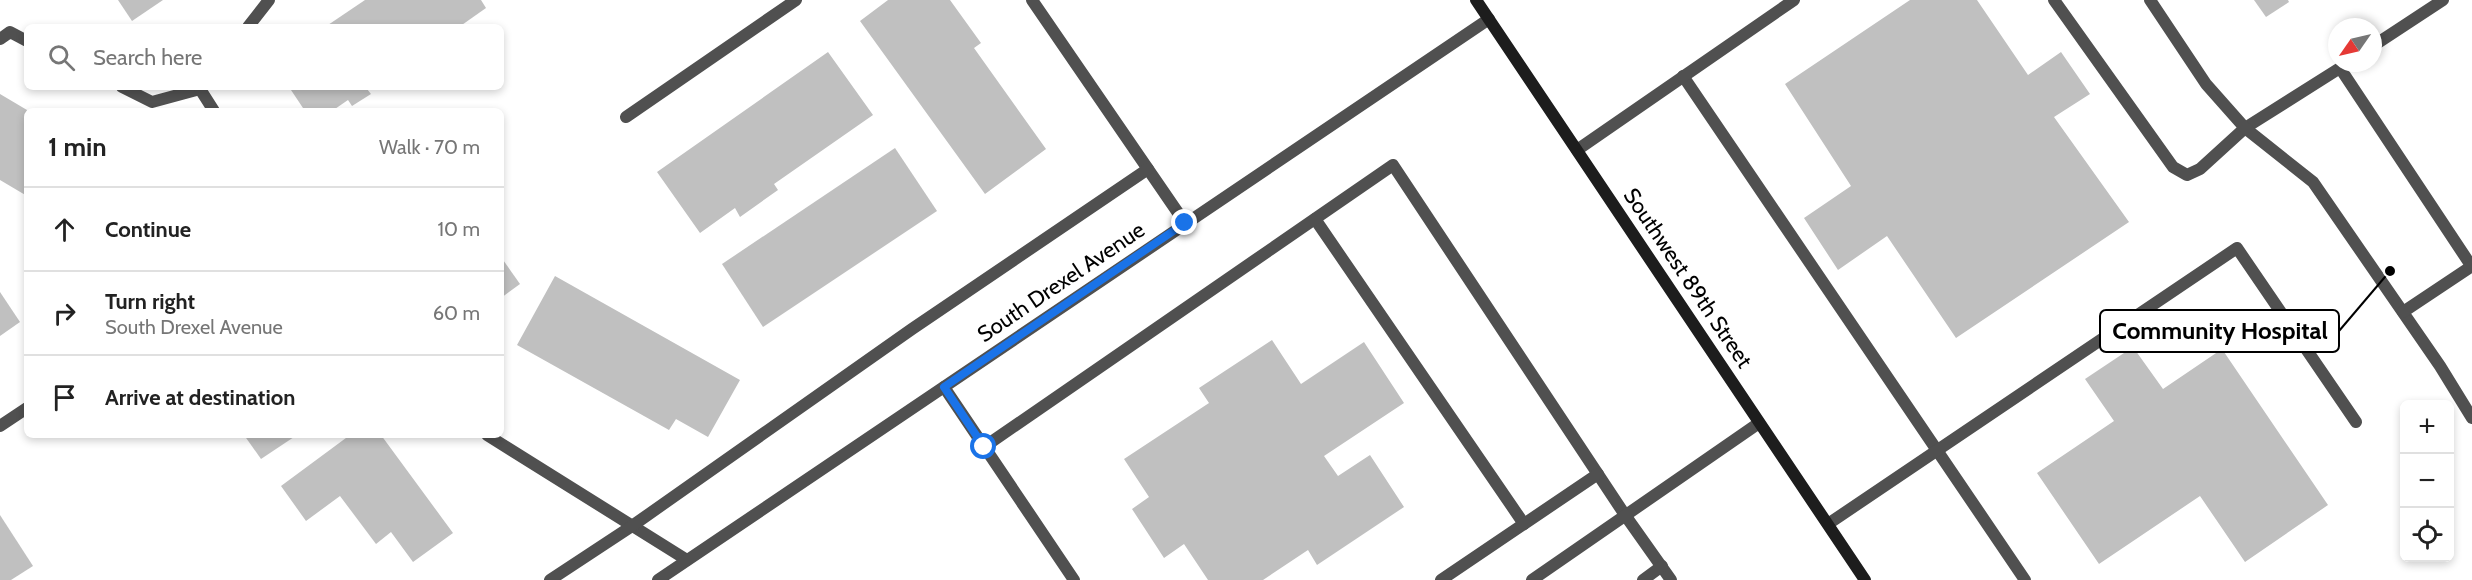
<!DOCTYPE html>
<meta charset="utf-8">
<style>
body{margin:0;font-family:Cabin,sans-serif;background:#f2f2f2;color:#222}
.controls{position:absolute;right:18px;bottom:18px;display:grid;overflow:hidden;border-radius:9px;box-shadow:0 3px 9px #0003}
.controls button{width:54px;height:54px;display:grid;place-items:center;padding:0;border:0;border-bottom:2px solid #e0e0e0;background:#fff;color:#222;font:30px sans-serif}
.compass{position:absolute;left:2328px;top:18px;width:54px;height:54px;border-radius:50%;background:#fff;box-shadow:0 3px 9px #0003;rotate:236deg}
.stop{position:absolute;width:18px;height:18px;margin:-14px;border:4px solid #1a73e8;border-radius:50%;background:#fff}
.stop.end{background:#1a73e8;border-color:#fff;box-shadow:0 2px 6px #0008}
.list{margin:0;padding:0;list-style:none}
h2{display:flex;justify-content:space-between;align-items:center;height:78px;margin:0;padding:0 24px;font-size:26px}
h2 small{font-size:20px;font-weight:400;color:#767676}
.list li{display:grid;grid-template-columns:39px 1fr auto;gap:18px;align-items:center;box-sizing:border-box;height:84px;padding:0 24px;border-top:2px solid #e0e0e0}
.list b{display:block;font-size:22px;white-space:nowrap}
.list p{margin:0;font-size:20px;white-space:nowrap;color:#767676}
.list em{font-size:20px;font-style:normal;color:#767676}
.icon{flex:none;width:33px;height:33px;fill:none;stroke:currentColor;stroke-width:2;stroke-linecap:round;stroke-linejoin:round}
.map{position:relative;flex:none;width:2472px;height:580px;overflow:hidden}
.search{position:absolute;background:#fff;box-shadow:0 3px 9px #0003;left:24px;top:24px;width:480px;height:66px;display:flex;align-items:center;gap:15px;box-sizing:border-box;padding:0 21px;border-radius:9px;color:#767676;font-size:22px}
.panel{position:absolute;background:#fff;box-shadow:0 3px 9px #0003;left:24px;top:108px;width:480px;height:330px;border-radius:9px}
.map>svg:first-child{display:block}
</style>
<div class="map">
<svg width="2472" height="580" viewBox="0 0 2472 580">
<rect width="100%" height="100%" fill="#fff"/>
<g fill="#c0c0c0">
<path d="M 118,0 L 163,0 L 132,21 Z"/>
<path d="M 365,0 L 481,0 L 486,8 L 459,27 L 325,27 Z"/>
<path d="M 888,0 L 950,0 L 981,43 L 974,48 L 1046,149 L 985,194 L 860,21 Z"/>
<path d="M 1910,0 L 1977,0 L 2028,75 L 2061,52 L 2090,94 L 2054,117 L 2129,222 L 1956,338 L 1887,236 L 1838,270 L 1804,218 L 1851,186 L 1785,84 Z"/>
<path d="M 2254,0 L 2288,0 L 2289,2 L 2266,17 Z"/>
<path d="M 828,52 L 873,115 L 774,184 L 778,190 L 740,217 L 735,208 L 700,233 L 657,172 Z"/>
<path d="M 289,87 L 370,87 L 367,89 L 371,94 L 352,106 L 348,100 L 332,111 L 305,111 Z"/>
<path d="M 0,94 L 27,110 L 27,196 L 0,180 Z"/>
<path d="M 895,148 L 937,211 L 763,327 L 722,264 Z"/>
<path d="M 501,257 L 520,284 L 501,298 Z"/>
<path d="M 555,276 L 740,380 L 708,437 L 676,419 L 669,430 L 517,345 Z"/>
<path d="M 0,292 L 20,322 L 0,336 Z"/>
<path d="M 1272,340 L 1301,384 L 1364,342 L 1404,403 L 1324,456 L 1338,476 L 1370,455 L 1404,507 L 1317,565 L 1308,550 L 1263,580 L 1208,580 L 1184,544 L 1164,558 L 1132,509 L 1149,497 L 1124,459 L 1209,403 L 1199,388 Z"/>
<path d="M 2133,347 L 2163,389 L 2222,349 L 2328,505 L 2245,562 L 2200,496 L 2099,564 L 2037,473 L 2114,421 L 2085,379 Z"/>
<path d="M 244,435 L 297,435 L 261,459 Z"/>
<path d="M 350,435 L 381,435 L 453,533 L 413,562 L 391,532 L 376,544 L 340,496 L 306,521 L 281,486 Z"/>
<path d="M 0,515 L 33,566 L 11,580 L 0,580 Z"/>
</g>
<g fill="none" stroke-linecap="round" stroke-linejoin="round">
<g stroke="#505050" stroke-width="12">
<path d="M 1032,0 L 1185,223"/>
<path d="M 2054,0 L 2173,167 L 2187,175 L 2200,169 L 2245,128 L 2340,68 L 2472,267"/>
<path d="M 2150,0 L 2206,84 L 2245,128 L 2313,182 L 2440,366 L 2472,418"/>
<path d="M 248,27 L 269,0"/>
<path d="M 0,39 L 10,32 L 27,41"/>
<path d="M 2373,46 L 2443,0"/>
<path d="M 1683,76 L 2025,580"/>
<path d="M 122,87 L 152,102 L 200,89"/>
<path d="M 201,87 L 200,89 L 214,111"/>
<path d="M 626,117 L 796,0"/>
<path d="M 1577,150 L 1794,0"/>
<path d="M 1315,219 L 1524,524"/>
<path d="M 2403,312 L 2472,266"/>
<path d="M 944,387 L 1074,580"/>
<path d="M 0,426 L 27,408"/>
<path d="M 487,435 L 687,560"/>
<path d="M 984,447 L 1393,165 L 1625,515 L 1671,580"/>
<path d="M 1828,524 L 2237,248 L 2356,422"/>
<path d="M 550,580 L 632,526 L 912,329 L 1148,169"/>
<path d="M 1441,580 L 1598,474"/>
<path d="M 1532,580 L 1759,423"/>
<path d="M 1643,580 L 1662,566"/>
</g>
<path stroke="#505050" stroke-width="12" d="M 658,580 L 1489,19"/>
<path stroke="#1d1d1d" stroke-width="12" d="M 1476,0 L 1865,580"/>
</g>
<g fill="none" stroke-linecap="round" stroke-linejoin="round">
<path stroke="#1a73e8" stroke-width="8" d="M 984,447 L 944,387 L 1185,223"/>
</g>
<g text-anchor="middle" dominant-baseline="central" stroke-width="4.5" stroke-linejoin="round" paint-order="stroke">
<g font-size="22" fill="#000" stroke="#fff">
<text transform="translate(1688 278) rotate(56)">Southwest 89th Street</text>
<text transform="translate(1061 282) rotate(-34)">South Drexel Avenue</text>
</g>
</g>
<path fill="none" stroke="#000" stroke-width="2" d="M2390 271L2339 331"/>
<circle fill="#000" stroke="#fff" stroke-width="2" cx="2390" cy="271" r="6"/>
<rect fill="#fff" stroke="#000" stroke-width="2" x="2100" y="310" width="239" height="42" rx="6"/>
<g font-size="24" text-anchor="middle" font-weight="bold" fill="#000">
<text x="2220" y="339">Community Hospital</text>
</g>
</svg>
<div class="controls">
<button>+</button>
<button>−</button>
<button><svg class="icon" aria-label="locate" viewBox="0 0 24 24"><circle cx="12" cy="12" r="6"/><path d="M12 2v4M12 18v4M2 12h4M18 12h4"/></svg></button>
</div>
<svg class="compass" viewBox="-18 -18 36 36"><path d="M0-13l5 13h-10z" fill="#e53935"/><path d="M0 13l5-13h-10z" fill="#767676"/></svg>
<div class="stop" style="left:984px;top:447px"></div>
<div class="stop end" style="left:1185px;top:223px"></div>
<div class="search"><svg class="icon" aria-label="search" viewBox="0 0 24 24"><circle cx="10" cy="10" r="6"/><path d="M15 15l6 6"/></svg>Search here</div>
<section class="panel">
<h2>1 min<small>Walk · 70 m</small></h2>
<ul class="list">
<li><svg class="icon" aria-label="ahead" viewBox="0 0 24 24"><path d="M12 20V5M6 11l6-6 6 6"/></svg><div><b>Continue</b></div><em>10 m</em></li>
<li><svg class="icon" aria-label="right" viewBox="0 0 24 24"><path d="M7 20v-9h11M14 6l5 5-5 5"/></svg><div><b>Turn right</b><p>South Drexel Avenue</p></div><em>60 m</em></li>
<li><svg class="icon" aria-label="arrive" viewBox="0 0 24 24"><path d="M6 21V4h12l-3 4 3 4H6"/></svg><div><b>Arrive at destination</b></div></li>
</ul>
</section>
</div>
